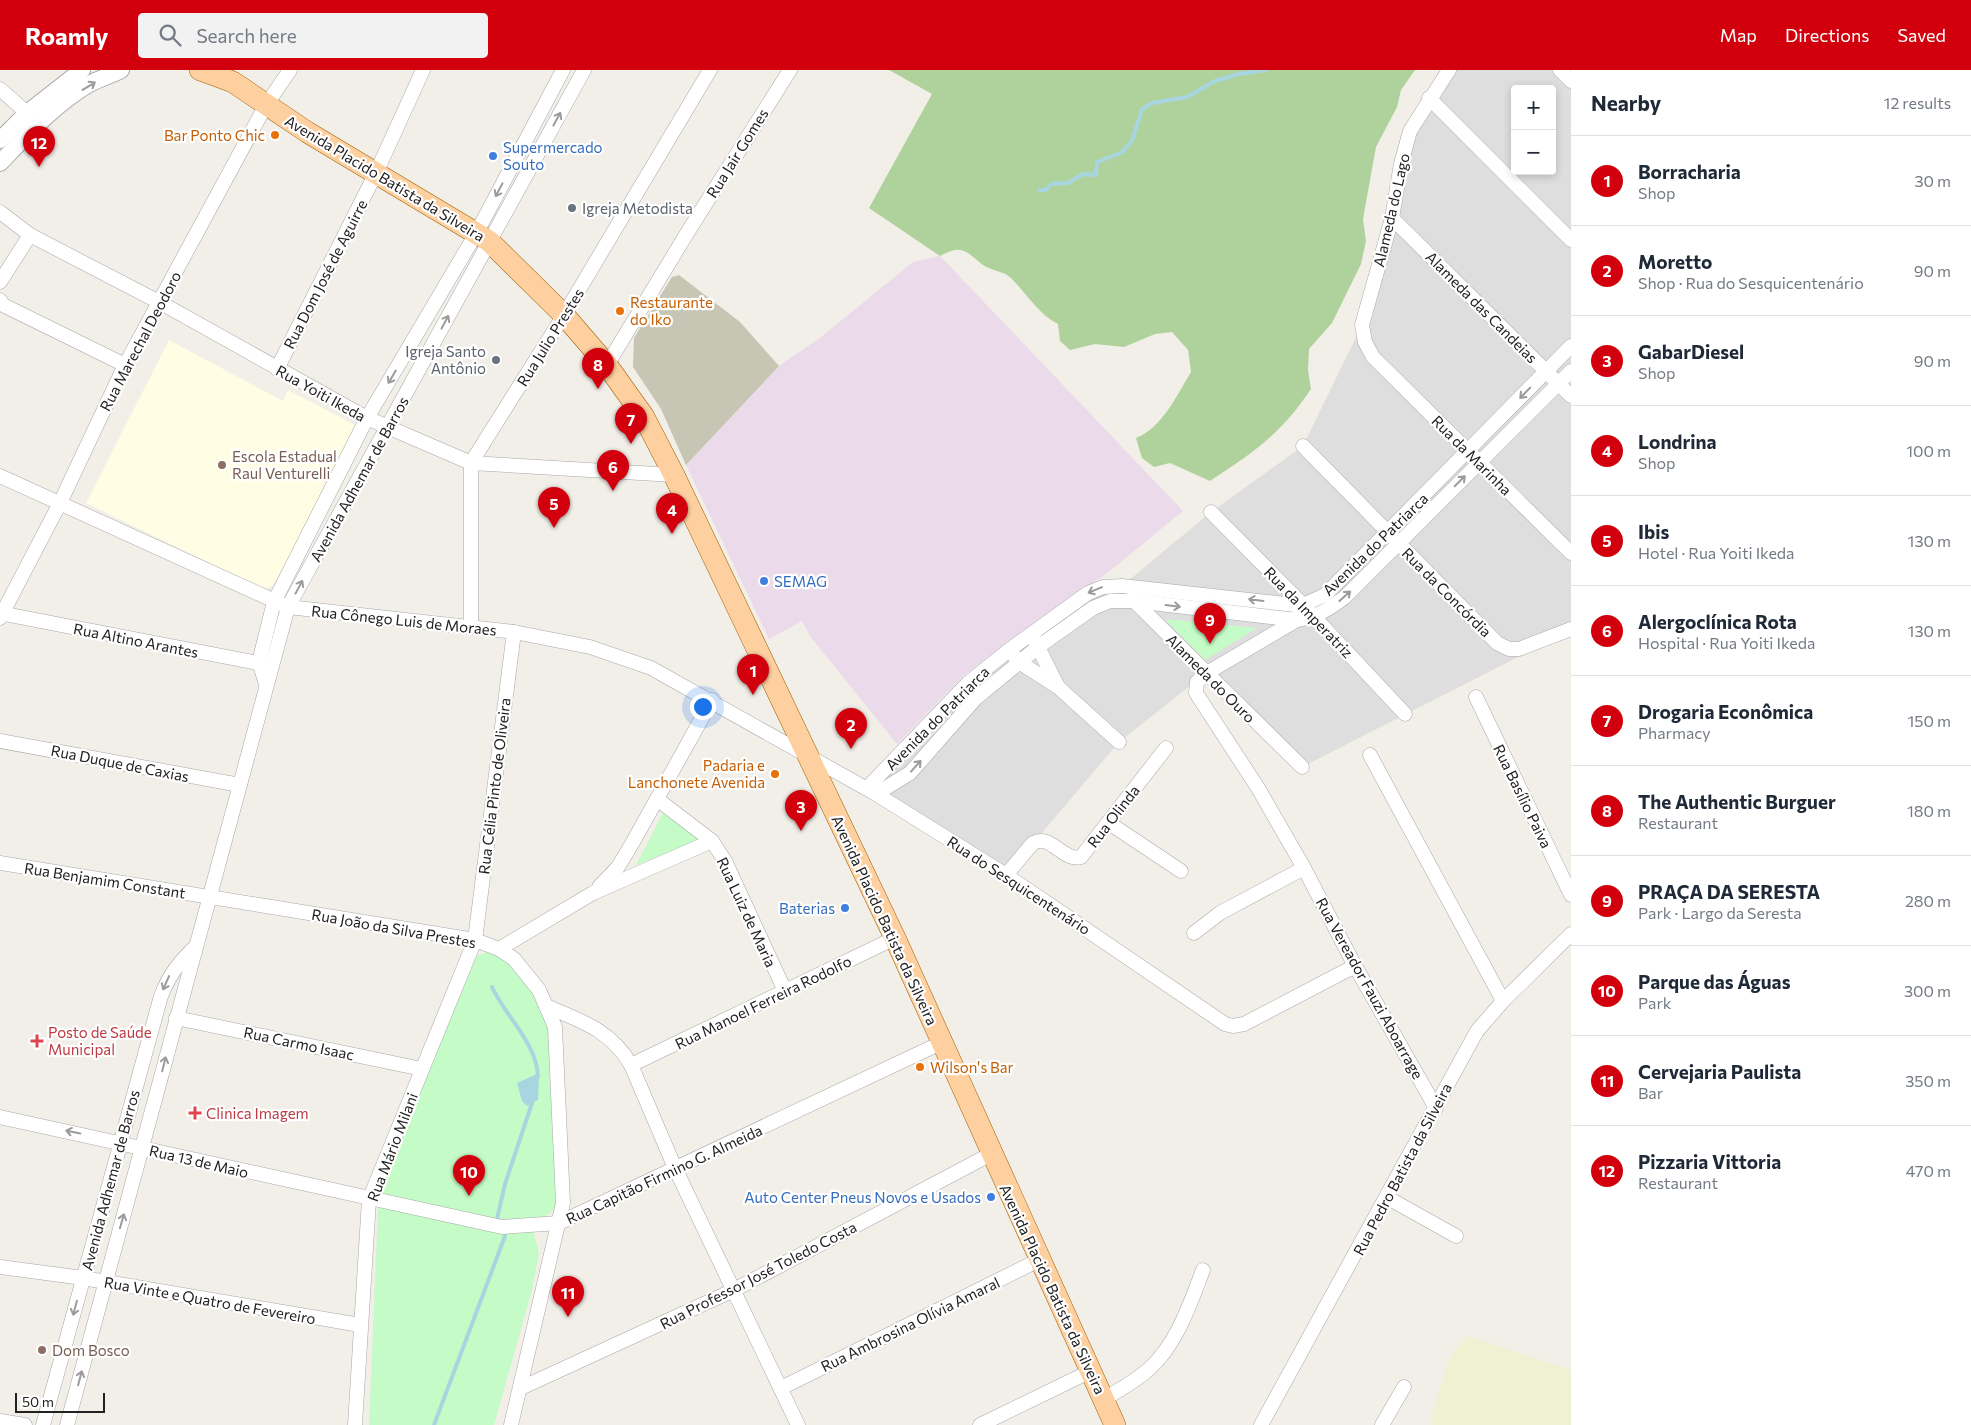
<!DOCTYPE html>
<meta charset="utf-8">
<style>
body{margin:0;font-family:Commissioner,sans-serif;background:#f2f2f3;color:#1f2937}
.controls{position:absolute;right:15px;top:15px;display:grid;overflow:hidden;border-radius:5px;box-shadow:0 2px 8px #0003}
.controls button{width:45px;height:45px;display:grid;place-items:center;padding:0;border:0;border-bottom:1px solid #e0e1e3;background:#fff;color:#1f2937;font:25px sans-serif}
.scale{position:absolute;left:15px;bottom:12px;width:90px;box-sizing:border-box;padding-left:5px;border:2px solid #212121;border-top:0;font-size:14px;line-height:18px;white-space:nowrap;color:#212121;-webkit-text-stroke:4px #fff;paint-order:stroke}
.you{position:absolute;left:702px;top:636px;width:18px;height:18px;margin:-12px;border:4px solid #fff;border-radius:50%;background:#1a73e8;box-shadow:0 0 0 8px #1a73e833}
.badge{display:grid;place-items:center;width:32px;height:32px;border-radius:50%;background:#d2000c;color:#fff;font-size:16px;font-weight:700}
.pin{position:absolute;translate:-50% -41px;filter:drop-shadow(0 1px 2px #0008)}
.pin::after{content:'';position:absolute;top:26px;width:18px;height:15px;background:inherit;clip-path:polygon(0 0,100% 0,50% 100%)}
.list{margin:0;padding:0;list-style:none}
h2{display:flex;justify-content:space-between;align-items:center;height:65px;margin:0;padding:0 20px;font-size:21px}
h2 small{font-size:16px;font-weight:400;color:#747a83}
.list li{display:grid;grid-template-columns:32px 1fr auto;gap:15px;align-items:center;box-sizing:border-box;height:90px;padding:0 20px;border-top:1px solid #e0e1e3}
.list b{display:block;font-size:19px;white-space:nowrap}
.list p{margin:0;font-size:16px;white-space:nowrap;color:#747a83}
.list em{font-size:16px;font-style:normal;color:#747a83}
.icon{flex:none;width:28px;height:28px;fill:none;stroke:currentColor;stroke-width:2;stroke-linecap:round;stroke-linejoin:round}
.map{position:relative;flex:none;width:1571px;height:1355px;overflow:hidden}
header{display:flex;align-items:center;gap:30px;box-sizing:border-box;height:70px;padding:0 25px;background:#d2000c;color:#fff}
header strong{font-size:24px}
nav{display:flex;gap:28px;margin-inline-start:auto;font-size:18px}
.search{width:350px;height:45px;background:#f2f2f3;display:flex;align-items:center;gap:12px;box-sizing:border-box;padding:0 18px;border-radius:5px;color:#747a83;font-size:19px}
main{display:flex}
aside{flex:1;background:#fff}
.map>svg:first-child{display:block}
</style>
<header>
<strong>Roamly</strong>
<div class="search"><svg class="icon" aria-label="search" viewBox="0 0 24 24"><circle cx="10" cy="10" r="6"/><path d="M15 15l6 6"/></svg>Search here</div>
<nav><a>Map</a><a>Directions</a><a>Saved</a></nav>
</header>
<main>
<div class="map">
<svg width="1571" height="1355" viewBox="0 0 1571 1355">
<rect width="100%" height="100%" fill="#f2eee8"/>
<path fill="#dfdede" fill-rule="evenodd" d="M 1452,0 L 1571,0 L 1571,560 L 1302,697 L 1205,604 L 1119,672 L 1006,805 L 867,718 L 968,613 L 1088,523 L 1122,516 L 1211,442 L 1303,376 L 1362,255 L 1410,61 ZM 1515,19 L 1552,19 L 1552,101 L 1515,101 Z"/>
<path fill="#ebdae9" d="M 940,186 L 1183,441 L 1106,504 L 1035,553 L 962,607 L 897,674 L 810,566 L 802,551 L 769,569 L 686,395 L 779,296 L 821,267 L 913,192 Z"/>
<path fill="#fffde3" d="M 169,270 L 283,331 L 288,320 L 359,357 L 273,516 L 263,519 L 86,433 Z"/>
<path fill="#c7c5b3" d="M 679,205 L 740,252 L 779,296 L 686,395 L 661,339 L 633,297 L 634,268 L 672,207 Z"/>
<path fill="#f0f0d3" d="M 1467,1266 L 1571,1300 L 1571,1355 L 1431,1355 L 1432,1343 L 1451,1285 Z"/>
<path fill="#afd29c" d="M 889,0 L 1415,0 L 1401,20 L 1397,37 L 1376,77 L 1363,149 L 1366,171 L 1361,194 L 1332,253 L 1309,279 L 1308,300 L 1311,319 C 1280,365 1255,381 1210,411 L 1170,393 L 1154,397 L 1142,388 L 1136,368 C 1162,358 1177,325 1191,302 L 1188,280 L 1172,262 L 1155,264 L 1124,277 L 1095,274 L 1070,280 L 1060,271 L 1058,254 C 1038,244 1027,224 1011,208 C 1004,201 992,201 983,195 C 965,181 963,174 940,186 L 869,138 L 932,24 Z"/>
<g fill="#c5fbc6">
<path d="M 1165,549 L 1257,558 L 1205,590 Z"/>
<path d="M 664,741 L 704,768 L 636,795 Z"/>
<path d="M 489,881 L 501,886 L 515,899 L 531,918 L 555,957 L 560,1135 L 532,1156 L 539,1183 L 532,1220 L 494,1355 L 369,1355 L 379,1116 L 473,893 L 477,886 Z"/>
</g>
<path fill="#a8d6e0" d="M 539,1003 L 538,1030 L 527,1036 L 522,1031 L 517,1013 Z"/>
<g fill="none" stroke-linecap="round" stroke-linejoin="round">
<g stroke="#a8d6e0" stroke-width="4">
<path d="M 1039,120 L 1046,120 L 1051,114 L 1068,113 L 1083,104 L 1096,105 L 1097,92 L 1121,83 L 1132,71 L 1142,39 L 1152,33 L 1187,27 L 1215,11 L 1239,4 L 1266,0"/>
<path d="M 492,917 C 505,946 537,973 538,1007"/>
<path d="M 497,1149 L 505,1114 L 532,1033"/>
<path d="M 434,1355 L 505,1166"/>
</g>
<g stroke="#a8a8a8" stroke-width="15">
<g id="minor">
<path d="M 1449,0 L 1410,61 L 1401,94 L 1392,148 L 1362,255 L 1365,272 L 1373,287 L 1571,483"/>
<path d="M 1560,0 L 1571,11"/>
<path d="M 0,19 L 27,43"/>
<path d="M 1429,28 L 1571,170"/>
<path d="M 0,142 L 30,165 L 161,233 L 367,348 L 471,393 L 674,405"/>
<path d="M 1392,148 L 1571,326"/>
<path d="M 0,212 L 30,165"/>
<path d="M 0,230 L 3,235 L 125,295"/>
<path d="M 607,295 L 689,160 L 790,0"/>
<path d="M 277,299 L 376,103 L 423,0"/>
<path d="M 1303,376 L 1497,573 L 1509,579 L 1519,579 L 1571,559"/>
<path d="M 0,406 L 288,537 L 514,562 L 590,577 L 651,598 L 876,724 L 1006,805 L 1225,954 L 1233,956 L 1244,954 L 1355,896"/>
<path d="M 1211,442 L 1303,535 L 1405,644"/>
<path d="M 1132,529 L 1302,697"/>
<path d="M 0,543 L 268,595"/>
<path d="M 0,548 L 60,433 L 125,295 L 266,35 L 290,0"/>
<path d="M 1296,548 L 1297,550 L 1205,604 L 1197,612 L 1196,623 L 1258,718 L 1304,798 L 1355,896 L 1436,1038"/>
<path d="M 471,556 L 471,393 L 564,245 L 710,0"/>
<path d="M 1034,569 L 1058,617"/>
<path d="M 1014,586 L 1019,592 L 1058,617 L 1119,672"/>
<path d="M 266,614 L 259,592 L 274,532 L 367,348 L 477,162 L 563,0"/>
<path d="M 1476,627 L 1571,825"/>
<path d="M 0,671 L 240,715"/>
<path d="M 1370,685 L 1503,931"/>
<path d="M 867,718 L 968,613 L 1009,580 L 1088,523 L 1103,517 L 1122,516 L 1295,535 L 1303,535 L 1325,525 L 1571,276"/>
<path d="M 876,724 L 910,703 L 976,628 L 1038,577 L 1093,538 L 1110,531 L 1134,531 L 1297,550 C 1317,547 1329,539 1345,527 L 1571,301"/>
<path d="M 657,729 L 712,771 L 725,791 L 785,921"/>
<path d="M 1109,753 L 1181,801"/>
<path d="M 0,793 L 475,870 L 499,879 L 593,823 L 712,771"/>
<path d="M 1006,805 L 1033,773 C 1051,763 1063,792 1081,787 L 1166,678"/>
<path d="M 599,817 L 618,797 L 633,772 L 712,630"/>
<path d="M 1194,863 L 1220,843 L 1304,798"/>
<path d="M 499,879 L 514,889 L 539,920 L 555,957 L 563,1133 L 511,1355"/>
<path d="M 546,936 C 581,951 611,960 631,995 L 675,1098 L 798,1355"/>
<path d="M 176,948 L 422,999"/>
<path d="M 631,995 L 895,868"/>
<path d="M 0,1047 L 502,1157 L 559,1153 L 943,972"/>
<path d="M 1388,1128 L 1456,1166"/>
<path d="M 0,1197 L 83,1208 L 360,1255"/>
<path d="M 521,1318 L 734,1220 L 991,1084"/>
<path d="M 781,1318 L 1039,1190"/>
<path d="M 1104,1329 C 1119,1320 1136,1311 1149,1299 C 1177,1274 1190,1234 1203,1200"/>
<path d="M 0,1351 L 25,1355"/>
<path d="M 43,1355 L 161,926 C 169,905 180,891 196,876"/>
<path d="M 67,1355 L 288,537 L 584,0"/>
<path d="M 355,1355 L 369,1130 L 475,870 L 514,562"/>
<path d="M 980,1355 L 1091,1301"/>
<path d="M 1261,1355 L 1477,961 L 1503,931 L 1571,864"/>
<path d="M 1382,1355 L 1404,1317"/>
</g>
</g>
<g stroke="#a8a8a8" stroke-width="18">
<g id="tertiary">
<path d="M 0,70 L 27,43 L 82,0"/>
<path d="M 0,93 C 27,65 55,34 89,14 C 99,9 111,5 121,0"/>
</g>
</g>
<g stroke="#9e6100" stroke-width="22">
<path id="primary" d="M 200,0 L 233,12 L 307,62 L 489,171 L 564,245 L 607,295 L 644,347 L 674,405 L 895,868 L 1115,1355"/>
</g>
<use href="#minor" stroke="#fff" stroke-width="14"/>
<use href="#tertiary" stroke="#fff" stroke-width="16"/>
<use href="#primary" stroke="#fed0a0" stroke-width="21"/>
</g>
<defs><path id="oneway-shaft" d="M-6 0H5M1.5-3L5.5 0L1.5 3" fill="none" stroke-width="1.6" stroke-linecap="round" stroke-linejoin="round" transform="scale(1.25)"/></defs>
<g stroke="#9b9b9b">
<use href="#oneway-shaft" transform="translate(89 16) rotate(-31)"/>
<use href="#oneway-shaft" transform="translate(557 49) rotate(-61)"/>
<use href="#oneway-shaft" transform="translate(499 120) rotate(118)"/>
<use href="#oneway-shaft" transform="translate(445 252) rotate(-62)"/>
<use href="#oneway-shaft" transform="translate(392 307) rotate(120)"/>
<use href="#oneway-shaft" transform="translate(1525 323) rotate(134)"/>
<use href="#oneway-shaft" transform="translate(1460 411) rotate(-45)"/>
<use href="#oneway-shaft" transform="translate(299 517) rotate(-62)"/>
<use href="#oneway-shaft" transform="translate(1095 520) rotate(157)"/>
<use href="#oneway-shaft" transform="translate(1345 526) rotate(-42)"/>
<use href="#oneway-shaft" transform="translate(1256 530) rotate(-173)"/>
<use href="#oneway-shaft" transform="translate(1173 536) rotate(7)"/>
<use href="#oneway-shaft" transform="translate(916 696) rotate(-48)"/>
<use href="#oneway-shaft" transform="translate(166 913) rotate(114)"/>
<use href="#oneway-shaft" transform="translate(164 994) rotate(-76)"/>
<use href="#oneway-shaft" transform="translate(73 1062) rotate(-168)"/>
<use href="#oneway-shaft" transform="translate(122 1151) rotate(-74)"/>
<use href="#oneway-shaft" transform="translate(75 1238) rotate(105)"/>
<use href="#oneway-shaft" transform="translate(80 1308) rotate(-75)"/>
</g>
<g fill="#e8710a" stroke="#fff" stroke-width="2">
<circle cx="275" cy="65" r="5"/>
<circle cx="620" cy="241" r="5"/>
<circle cx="775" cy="704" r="5"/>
<circle cx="920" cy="997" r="5"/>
</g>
<g fill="#3f7fe0" stroke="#fff" stroke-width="2">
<circle cx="493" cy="86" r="5"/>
<circle cx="764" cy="511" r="5"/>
<circle cx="845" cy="838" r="5"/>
<circle cx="991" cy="1127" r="5"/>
</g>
<g fill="#6b7280" stroke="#fff" stroke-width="2">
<circle cx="572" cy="138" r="5"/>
<circle cx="496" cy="290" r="5"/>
</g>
<g fill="#8d6e63" stroke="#fff" stroke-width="2">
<circle cx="222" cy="395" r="5"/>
<circle cx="42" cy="1280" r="5"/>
</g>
<g fill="#e0444e" stroke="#fff" stroke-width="2">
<path d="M34.5 963.5h5v5h5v5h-5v5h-5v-5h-5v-5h5z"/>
<path d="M192.5 1035.5h5v5h5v5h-5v5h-5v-5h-5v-5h5z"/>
</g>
<g text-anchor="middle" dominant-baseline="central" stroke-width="4.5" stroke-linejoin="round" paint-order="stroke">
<g font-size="15" fill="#c56008" stroke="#fff" text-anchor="end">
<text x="265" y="65">Bar Ponto Chic</text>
<text x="630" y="232" text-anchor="start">Restaurante<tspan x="630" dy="17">do Iko</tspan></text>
<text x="765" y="695">Padaria e<tspan x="765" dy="17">Lanchonete Avenida</tspan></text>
<text x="930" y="997" text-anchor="start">Wilson's Bar</text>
</g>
<g font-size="15" fill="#366cbe" stroke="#fff" text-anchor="start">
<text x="503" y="77">Supermercado<tspan x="503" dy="17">Souto</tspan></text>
<text x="774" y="511">SEMAG</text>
<text x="835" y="838" text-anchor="end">Baterias</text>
<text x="981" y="1127" text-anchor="end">Auto Center Pneus Novos e Usados</text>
</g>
<g font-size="15" fill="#212121" stroke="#fff">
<text transform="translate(737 83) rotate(-58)">Rua Jair Gomes</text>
<text transform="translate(385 108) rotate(31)">Avenida Placido Batista da Silveira</text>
<text transform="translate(1391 140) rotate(-77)">Alameda do Lago</text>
<text transform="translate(325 204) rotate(-63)">Rua Dom José de Aguirre</text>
<text transform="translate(1482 237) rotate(45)">Alameda das Candeias</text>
<text transform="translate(550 267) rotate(-58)">Rua Julio Prestes</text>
<text transform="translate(140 271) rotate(-62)">Rua Marechal Deodoro</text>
<text transform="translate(321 323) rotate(29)">Rua Yoiti Ikeda</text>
<text transform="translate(1472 385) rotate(45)">Rua da Marinha</text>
<text transform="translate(359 409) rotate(-61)">Avenida Adhemar de Barros</text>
<text transform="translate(1375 474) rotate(-44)">Avenida do Patriarca</text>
<text transform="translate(1447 522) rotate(45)">Rua da Concórdia</text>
<text transform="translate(1309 542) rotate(46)">Rua da Imperatriz</text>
<text transform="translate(404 550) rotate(6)">Rua Cônego Luis de Moraes</text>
<text transform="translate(136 570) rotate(11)">Rua Altino Arantes</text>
<text transform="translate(1211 608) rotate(45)">Alameda do Ouro</text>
<text transform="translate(937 648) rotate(-45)">Avenida do Patriarca</text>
<text transform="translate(120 693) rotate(11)">Rua Duque de Caxias</text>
<text transform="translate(494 716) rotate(-83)">Rua Célia Pinto de Oliveira</text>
<text transform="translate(1523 726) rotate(64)">Rua Basílio Paiva</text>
<text transform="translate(1113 746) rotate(-52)">Rua Olinda</text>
<text transform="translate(105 810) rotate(9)">Rua Benjamim Constant</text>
<text transform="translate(1019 815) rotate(33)">Rua do Sesquicentenário</text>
<text transform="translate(747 842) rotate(65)">Rua Luiz de Maria</text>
<text transform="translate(885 850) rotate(65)">Avenida Placido Batista da Silveira</text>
<text transform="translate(394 858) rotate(10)">Rua João da Silva Prestes</text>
<text transform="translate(1370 918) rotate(61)">Rua Vereador Fauzi Aboarrage</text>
<text transform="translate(763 932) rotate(-26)">Rua Manoel Ferreira Rodolfo</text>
<text transform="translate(299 973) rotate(12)">Rua Carmo Isaac</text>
<text transform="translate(392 1077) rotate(-69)">Rua Mário Milani</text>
<text transform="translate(199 1091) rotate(13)">Rua 13 de Maio</text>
<text transform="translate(1402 1099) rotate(-62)">Rua Pedro Batista da Silveira</text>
<text transform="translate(664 1104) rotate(-25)">Rua Capitão Firmino G. Almeida</text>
<text transform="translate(110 1110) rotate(-75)">Avenida Adhemar de Barros</text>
<text transform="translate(758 1205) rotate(-27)">Rua Professor José Toledo Costa</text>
<text transform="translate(1053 1219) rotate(65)">Avenida Placido Batista da Silveira</text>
<text transform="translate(210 1230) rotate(10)">Rua Vinte e Quatro de Fevereiro</text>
<text transform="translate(910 1254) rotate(-26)">Rua Ambrosina Olívia Amaral</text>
</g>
<g font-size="15" fill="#5b616d" stroke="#fff" text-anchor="start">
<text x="582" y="138">Igreja Metodista</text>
<text x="486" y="281" text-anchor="end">Igreja Santo<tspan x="486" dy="17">Antônio</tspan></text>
</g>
<g font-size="15" fill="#785e54" stroke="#fff" text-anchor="start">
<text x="232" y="386">Escola Estadual<tspan x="232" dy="17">Raul Venturelli</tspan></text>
<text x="52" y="1280">Dom Bosco</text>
</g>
<g font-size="15" fill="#be3a42" stroke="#fff" text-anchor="start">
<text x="48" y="962">Posto de Saúde<tspan x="48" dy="17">Municipal</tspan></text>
<text x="206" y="1043">Clinica Imagem</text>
</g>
</g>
</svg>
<div class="controls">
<button>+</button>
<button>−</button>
</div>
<div class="scale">50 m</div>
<div class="you"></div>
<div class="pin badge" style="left:753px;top:625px">1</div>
<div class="pin badge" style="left:851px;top:679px">2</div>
<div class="pin badge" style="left:801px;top:761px">3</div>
<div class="pin badge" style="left:672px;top:464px">4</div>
<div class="pin badge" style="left:554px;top:458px">5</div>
<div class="pin badge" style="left:613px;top:421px">6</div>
<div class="pin badge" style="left:631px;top:374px">7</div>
<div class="pin badge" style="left:598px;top:319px">8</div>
<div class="pin badge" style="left:1210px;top:574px">9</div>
<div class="pin badge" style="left:469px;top:1126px">10</div>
<div class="pin badge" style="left:568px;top:1247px">11</div>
<div class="pin badge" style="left:39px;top:97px">12</div>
</div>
<aside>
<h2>Nearby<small>12 results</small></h2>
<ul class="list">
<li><span class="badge">1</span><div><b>Borracharia</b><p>Shop</p></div><em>30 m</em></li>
<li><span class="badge">2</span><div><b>Moretto</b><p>Shop · Rua do Sesquicentenário</p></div><em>90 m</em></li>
<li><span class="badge">3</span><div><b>GabarDiesel</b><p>Shop</p></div><em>90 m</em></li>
<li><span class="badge">4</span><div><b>Londrina</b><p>Shop</p></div><em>100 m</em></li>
<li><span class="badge">5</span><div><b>Ibis</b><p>Hotel · Rua Yoiti Ikeda</p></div><em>130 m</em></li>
<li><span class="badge">6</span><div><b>Alergoclínica Rota</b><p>Hospital · Rua Yoiti Ikeda</p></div><em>130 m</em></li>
<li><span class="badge">7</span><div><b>Drogaria Econômica</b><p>Pharmacy</p></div><em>150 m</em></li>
<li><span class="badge">8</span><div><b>The Authentic Burguer</b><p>Restaurant</p></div><em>180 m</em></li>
<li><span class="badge">9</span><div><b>PRAÇA DA SERESTA</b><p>Park · Largo da Seresta</p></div><em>280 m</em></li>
<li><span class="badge">10</span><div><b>Parque das Águas</b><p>Park</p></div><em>300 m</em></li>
<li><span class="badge">11</span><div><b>Cervejaria Paulista</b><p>Bar</p></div><em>350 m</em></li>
<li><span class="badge">12</span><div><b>Pizzaria Vittoria</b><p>Restaurant</p></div><em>470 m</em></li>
</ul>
</aside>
</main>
